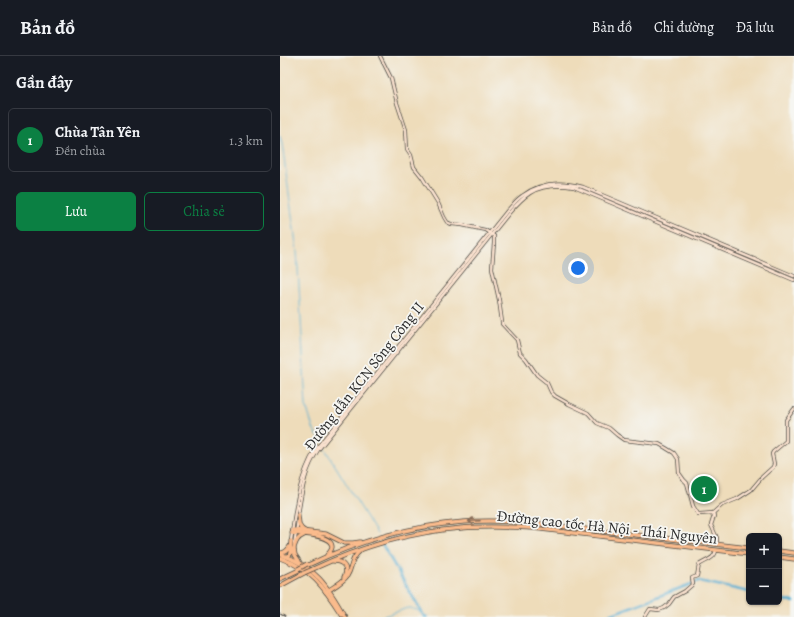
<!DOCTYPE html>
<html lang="vi">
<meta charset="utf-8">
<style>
body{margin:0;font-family:Alegreya,serif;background:#20242c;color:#f1f3f6}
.controls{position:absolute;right:12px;bottom:12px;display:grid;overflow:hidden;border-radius:6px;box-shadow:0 1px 3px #0004}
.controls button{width:36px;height:36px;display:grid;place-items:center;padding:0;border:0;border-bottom:1px solid #363941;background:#171b24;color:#f1f3f6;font:20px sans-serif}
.you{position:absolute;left:298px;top:212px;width:14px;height:14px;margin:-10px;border:3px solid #fff;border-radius:50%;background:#1a73e8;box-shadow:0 0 0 6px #1a73e833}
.badge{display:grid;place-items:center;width:26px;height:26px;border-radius:50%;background:#0b8043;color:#fff;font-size:13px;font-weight:700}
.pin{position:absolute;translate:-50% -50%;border:2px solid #fff;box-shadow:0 1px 4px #0006}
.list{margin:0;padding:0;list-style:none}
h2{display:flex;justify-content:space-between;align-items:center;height:52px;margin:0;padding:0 16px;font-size:17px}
h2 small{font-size:13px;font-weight:400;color:#9ea1a6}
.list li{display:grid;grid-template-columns:26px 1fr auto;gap:12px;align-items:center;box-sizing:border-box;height:64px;margin:0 8px 8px;padding:0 8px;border:1px solid #363941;border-radius:6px}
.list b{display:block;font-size:15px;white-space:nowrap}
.list p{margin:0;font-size:13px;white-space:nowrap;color:#9ea1a6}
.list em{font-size:13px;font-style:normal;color:#9ea1a6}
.actions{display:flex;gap:8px;padding:12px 16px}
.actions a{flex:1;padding:9px 0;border:1px solid #0b8043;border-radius:6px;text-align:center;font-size:14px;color:#0b8043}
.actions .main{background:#0b8043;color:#fff}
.map{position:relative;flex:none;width:514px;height:561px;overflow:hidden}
header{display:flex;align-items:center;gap:24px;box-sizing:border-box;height:56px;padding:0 20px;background:#171b24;border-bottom:1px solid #363941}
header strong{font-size:19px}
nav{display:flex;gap:22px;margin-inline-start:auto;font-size:14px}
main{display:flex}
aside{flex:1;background:#171b24}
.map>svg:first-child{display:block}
</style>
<header>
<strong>Bản đồ</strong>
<nav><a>Bản đồ</a><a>Chỉ đường</a><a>Đã lưu</a></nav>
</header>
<main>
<aside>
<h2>Gần đây<small></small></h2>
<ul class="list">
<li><span class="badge">1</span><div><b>Chùa Tân Yên</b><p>Đền chùa</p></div><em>1.3 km</em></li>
</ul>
<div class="actions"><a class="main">Lưu</a><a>Chia sẻ</a></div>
</aside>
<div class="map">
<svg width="514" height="561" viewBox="0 0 514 561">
<rect width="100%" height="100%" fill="#f6f6f2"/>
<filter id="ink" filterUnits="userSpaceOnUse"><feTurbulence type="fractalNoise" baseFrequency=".025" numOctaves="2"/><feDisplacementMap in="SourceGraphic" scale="8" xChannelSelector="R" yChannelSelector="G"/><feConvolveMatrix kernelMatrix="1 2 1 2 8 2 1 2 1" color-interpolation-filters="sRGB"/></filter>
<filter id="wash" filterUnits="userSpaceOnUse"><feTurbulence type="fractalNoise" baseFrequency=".012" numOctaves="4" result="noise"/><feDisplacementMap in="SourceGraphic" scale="16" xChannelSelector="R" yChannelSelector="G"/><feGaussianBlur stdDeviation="0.9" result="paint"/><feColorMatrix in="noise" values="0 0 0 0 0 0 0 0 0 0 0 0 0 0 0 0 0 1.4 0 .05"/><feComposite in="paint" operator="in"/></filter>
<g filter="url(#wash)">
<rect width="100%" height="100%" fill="#eedcba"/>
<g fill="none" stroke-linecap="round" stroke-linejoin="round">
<g stroke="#54add1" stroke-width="1">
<path d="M 0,80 L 2,88 L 17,195 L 26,350 L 33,372 L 38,381"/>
<path d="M 45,393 L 97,478"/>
<path d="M 101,561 L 128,552 L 137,554 L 144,560"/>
</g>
<g stroke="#54add1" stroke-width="2.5">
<path d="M 102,488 L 144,560 L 147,561"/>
<path d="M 499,543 L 514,546"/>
<path d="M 324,561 L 419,525 L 469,536"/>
</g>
</g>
</g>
<g filter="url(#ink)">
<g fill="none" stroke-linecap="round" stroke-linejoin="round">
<g stroke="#484640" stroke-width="4">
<g id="secondary">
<path d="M 100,0 L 111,22 L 117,47 L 126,74 L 127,93 L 131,99 L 134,111 L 142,121 L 158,147 L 164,161 L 167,166 L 171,168 L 182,169 L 205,174 L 214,180 L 214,187 L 212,212 L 219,244 L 222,266 L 222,268 L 237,284 L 240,297 L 246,303 L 257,319 L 267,327 L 271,336 L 275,340 L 289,348 L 308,357 L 317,367 L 329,372 L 337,379 L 344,384 L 379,388 L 386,392 L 394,397 L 398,403 L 399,417 L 404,424 L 407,427 L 413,450 L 418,458 L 420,458 L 433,457 L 434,460 L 431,469 L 437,482 L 437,487"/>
<path d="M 433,457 L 442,449 L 457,443 L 471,434 L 482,421 L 493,411 L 494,408 L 492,398 L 493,396 L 506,385 L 506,364 L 514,353"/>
<path d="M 18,459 C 22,435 24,415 38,394 L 229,157 C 235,150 242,142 250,137 C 263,129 280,129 294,131 L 514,224"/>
<path d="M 11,485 C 15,453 19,420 36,393 L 227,155 C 232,150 236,144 242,140 C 260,126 282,125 303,131 L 514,220"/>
<path d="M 14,489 L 18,464"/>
<path d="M 365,561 L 370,553 L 379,554 L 384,552 L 389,548 L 394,541 L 405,535 L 413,528 L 412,522 L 417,520 L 419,509 C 426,504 435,503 436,494"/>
</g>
</g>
<g stroke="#484640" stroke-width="5">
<g id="highway">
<path d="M 18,459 C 19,466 18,472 25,475"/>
<path d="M 13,474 L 46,478 L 64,487 L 73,487 L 80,486"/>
<path d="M 12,477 C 21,478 52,478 52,491 C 52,494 50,496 47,499"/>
<path d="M 14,493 L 15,499 L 19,505"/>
<path d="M 499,495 L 514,497"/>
<path d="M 0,497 C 5,497 8,494 10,490"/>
<path d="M 0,498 C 35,510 48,530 65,561"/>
<path d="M 10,498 L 11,485"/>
<path d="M 5,501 C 19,496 10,485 24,479"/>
<path d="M 499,501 L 514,503"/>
<path d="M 0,502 C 31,513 44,531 61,558"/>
<path d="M 53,505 C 63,505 69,512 64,521"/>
<path d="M 28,509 C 76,486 129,470 183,466 C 206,464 230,465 253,467 L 469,492"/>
<path d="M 33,513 C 80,491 130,476 182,472 C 205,470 228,471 252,472 L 469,498"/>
<path d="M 0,523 L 19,514"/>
<path d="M 0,530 L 24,517"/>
<path d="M 46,536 C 53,531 62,527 67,520 C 73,511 70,503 80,495"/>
</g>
</g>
<use href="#secondary" stroke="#fde4d1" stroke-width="2.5"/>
<use href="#highway" stroke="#fabb8c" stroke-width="3.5"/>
<path stroke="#2b2b2b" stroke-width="1" stroke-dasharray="6 3" stroke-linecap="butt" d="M 0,558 L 6,561"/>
<g stroke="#484640" stroke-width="5" stroke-linecap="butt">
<g id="highway-bridge">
<path d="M 18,513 L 27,508"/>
<path d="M 24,517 L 33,513"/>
</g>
</g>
<use href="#highway-bridge" stroke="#fabb8c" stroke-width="3.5"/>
</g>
<defs><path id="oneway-shaft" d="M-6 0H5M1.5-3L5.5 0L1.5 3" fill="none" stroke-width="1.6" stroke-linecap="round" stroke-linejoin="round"/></defs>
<use stroke="#886c57" href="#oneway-shaft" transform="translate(194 465) rotate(177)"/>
</g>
<g text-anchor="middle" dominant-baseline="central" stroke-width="3.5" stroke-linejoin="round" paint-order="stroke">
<g font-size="15" fill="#2b2b2b" stroke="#f6f6f2">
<text transform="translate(84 320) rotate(-52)">Đường dẫn KCN Sông Công II</text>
<text transform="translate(327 471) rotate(6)">Đường cao tốc Hà Nội - Thái Nguyên</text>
</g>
</g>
</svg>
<div class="controls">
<button>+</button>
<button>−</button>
</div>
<div class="you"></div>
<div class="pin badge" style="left:424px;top:433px">1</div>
</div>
</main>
